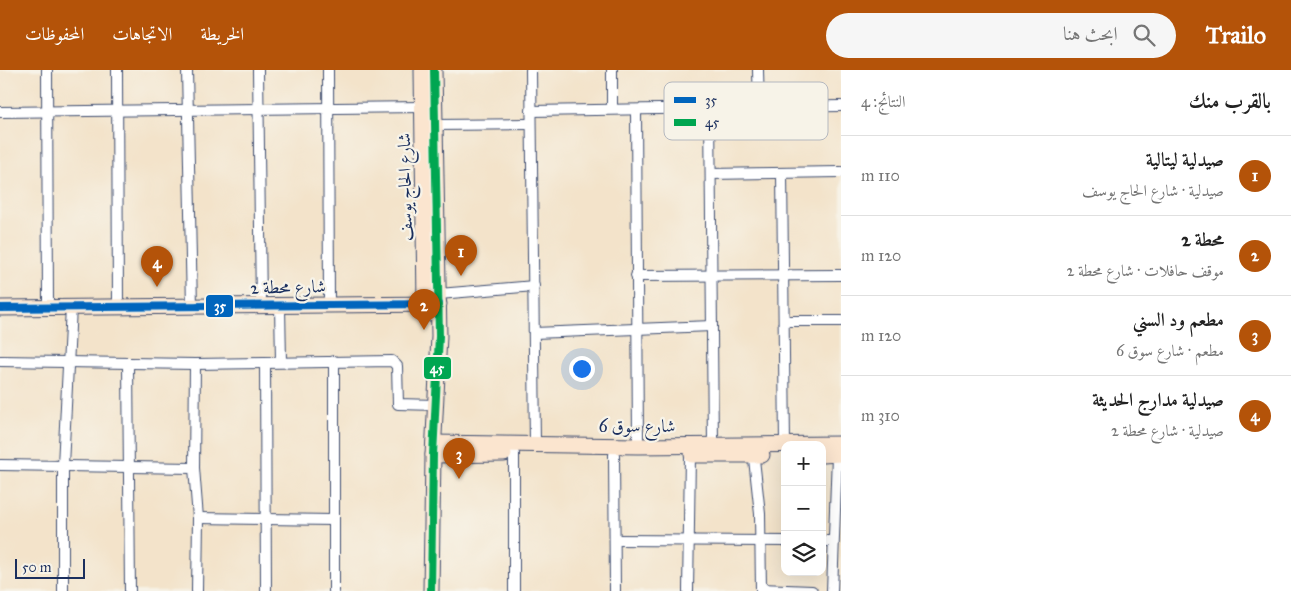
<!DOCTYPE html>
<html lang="ar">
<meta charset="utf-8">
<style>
body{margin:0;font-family:"IM FELL Great Primer",Amiri,serif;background:#f6f6f6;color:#222;direction:rtl}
.controls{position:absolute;right:15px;bottom:15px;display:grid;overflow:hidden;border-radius:10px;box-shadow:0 5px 20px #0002}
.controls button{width:45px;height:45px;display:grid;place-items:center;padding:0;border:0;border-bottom:1px solid #e0e0e0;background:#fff;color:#222;font:25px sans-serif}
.scale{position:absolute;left:15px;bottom:12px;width:70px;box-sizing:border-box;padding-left:5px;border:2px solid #1b2f5e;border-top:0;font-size:14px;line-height:18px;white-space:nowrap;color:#1b2f5e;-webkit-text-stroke:4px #f7f3e8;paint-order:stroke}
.you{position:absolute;left:581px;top:298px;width:18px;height:18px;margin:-12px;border:4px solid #fff;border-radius:50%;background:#1a73e8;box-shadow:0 0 0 8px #1a73e833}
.badge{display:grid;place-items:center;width:32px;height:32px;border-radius:50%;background:#b45309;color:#fff;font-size:16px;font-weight:700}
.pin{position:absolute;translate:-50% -41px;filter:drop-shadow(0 1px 2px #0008)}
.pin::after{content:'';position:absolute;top:26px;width:18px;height:15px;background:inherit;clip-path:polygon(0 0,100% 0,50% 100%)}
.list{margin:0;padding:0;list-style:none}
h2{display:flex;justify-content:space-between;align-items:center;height:65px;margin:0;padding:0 20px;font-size:21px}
h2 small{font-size:16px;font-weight:400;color:#767676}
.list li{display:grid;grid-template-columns:32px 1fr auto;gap:15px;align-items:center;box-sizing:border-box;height:80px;padding:0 20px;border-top:1px solid #e0e0e0}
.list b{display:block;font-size:19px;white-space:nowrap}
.list p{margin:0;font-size:16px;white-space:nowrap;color:#767676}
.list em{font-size:16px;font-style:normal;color:#767676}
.icon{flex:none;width:28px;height:28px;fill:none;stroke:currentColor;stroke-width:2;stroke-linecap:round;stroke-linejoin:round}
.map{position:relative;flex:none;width:841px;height:521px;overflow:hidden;direction:ltr}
header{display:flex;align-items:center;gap:30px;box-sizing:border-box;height:70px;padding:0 25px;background:#b45309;color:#fff}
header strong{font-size:24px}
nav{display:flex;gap:28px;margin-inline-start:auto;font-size:18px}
.search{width:350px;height:45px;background:#f6f6f6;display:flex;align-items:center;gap:12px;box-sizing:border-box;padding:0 18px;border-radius:28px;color:#767676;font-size:19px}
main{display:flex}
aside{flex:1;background:#fff}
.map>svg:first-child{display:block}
</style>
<header>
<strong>Trailo</strong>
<div class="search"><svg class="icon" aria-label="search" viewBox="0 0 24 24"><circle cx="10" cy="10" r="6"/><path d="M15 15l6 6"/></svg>ابحث هنا</div>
<nav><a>الخريطة</a><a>الاتجاهات</a><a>المحفوظات</a></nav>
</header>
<main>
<aside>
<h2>بالقرب منك<small>النتائج: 4</small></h2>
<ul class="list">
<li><span class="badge">1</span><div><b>صيدلية ليتالية</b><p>صيدلية · شارع الحاج يوسف</p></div><em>110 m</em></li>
<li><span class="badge">2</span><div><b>محطة 2</b><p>موقف حافلات · شارع محطة 2</p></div><em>120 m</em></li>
<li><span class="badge">3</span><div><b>مطعم ود السني</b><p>مطعم · شارع سوق 6</p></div><em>120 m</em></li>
<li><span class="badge">4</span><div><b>صيدلية مدارج الحديثة</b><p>صيدلية · شارع محطة 2</p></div><em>310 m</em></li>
</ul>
</aside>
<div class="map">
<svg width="841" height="521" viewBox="0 0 841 521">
<rect width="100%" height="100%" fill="#f7f3e8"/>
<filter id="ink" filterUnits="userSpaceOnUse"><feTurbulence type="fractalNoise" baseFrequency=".02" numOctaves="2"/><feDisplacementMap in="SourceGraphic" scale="10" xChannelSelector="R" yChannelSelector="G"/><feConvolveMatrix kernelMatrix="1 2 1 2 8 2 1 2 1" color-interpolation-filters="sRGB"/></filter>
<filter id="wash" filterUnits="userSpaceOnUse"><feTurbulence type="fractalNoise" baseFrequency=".0096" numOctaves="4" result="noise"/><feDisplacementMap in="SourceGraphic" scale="20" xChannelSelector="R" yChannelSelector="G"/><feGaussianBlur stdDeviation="1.12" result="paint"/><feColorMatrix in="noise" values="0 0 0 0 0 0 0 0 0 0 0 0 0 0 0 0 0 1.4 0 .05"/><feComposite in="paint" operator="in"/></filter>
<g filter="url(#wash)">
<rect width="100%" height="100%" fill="#f3e3ca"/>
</g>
<g filter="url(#ink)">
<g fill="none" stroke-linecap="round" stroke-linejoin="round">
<g stroke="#3b4a6e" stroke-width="12">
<g id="street">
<path d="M 47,0 L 48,237"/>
<path d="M 117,0 L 118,238"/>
<path d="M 187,0 L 192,237"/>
<path d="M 258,0 L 261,237"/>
<path d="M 328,0 L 329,236"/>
<path d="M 531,0 L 535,375"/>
<path d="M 612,0 L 612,39"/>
<path d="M 758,0 L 759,38"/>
<path d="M 710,39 L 713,375"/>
<path d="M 636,40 L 638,376"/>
<path d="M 531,41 L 841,36"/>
<path d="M 0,42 L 423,37"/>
<path d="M 435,55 L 531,54"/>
<path d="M 782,103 L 785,375"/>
<path d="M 711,104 L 841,102"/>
<path d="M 636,206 L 841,205"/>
<path d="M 439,224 L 534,216"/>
<path d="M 280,236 L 281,292"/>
<path d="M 784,251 L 841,251"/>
<path d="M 534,263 L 712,256"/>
<path d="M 0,291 L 195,294 L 392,291 L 397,296 L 398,334 L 436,335"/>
<path d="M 128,293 L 130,521"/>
<path d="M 265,293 L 266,521"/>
<path d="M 195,294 L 194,398 L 198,448 L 197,521"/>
<path d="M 753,380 L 760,444 L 761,521"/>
<path d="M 514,384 L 514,521"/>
<path d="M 614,385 L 615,521"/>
<path d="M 0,395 L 194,398"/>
<path d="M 198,448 L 333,450"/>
<path d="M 615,470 L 785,471"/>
<path d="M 822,471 L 833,471"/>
<path d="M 761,519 L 812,521"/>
<path d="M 63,521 L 63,395 L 71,237"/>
<path d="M 334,521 L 334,291"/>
<path d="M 688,521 L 690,385"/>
<path d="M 832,521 L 837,385"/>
</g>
</g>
<g stroke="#3b4a6e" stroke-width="17">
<g id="secondary">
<path d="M 422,0 L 425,234 L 429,243"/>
<path d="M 0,238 L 439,234"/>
<path d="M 434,373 L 638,376 L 841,374"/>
<path d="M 433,385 L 504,384"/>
<path d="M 692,385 L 762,385"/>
<path d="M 822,385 L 841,384"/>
<path d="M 431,521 L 433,385 L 439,266 L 434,0"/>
</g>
</g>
<use href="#street" stroke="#fff" stroke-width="10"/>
<use href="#secondary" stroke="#fbe5cf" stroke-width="15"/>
<g stroke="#f7f3e8" stroke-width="11">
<path id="bus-1" d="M 0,238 L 439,234"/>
</g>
<g stroke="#f7f3e8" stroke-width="11">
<path id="bus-2" d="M 431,521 L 433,385 L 439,266 L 434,0"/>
</g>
<use href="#bus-1" stroke="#0065bd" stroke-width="8"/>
<use href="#bus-2" stroke="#00a651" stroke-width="8"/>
</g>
</g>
<g text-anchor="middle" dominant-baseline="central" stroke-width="4.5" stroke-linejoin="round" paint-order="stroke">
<g font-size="18" fill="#1b2f5e" stroke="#f7f3e8">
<text transform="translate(405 117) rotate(-91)">شارع الحاج يوسف</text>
<text transform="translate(288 217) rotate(-1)">شارع محطة 2</text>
<text x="637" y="356">شارع سوق 6</text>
</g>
</g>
<rect x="664" y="12" width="164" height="58" rx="8" fill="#f7f3e8" stroke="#b5b8bf" stroke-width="1"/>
<rect x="674" y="27" width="22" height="6" fill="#0065bd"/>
<rect x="674" y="49" width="22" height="7" fill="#00a651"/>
<g font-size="14" fill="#1b2f5e">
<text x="705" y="35">35</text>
<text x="705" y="57">45</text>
</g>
<g stroke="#f7f3e8" stroke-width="2">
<rect x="205" y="224" width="29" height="24" rx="5" fill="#0065bd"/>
<rect x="423" y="286" width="29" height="24" rx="5" fill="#00a651"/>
</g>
<g font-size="14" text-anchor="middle" font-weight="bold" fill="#fff">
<text x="220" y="241">35</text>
<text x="437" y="303">45</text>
</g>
</svg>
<div class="controls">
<button>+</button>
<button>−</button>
<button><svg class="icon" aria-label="layers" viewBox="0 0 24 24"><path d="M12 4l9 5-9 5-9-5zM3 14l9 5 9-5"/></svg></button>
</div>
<div class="scale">50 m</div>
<div class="you"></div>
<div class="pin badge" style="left:461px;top:206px">1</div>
<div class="pin badge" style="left:424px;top:260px">2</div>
<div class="pin badge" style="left:459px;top:409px">3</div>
<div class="pin badge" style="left:157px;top:217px">4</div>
</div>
</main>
